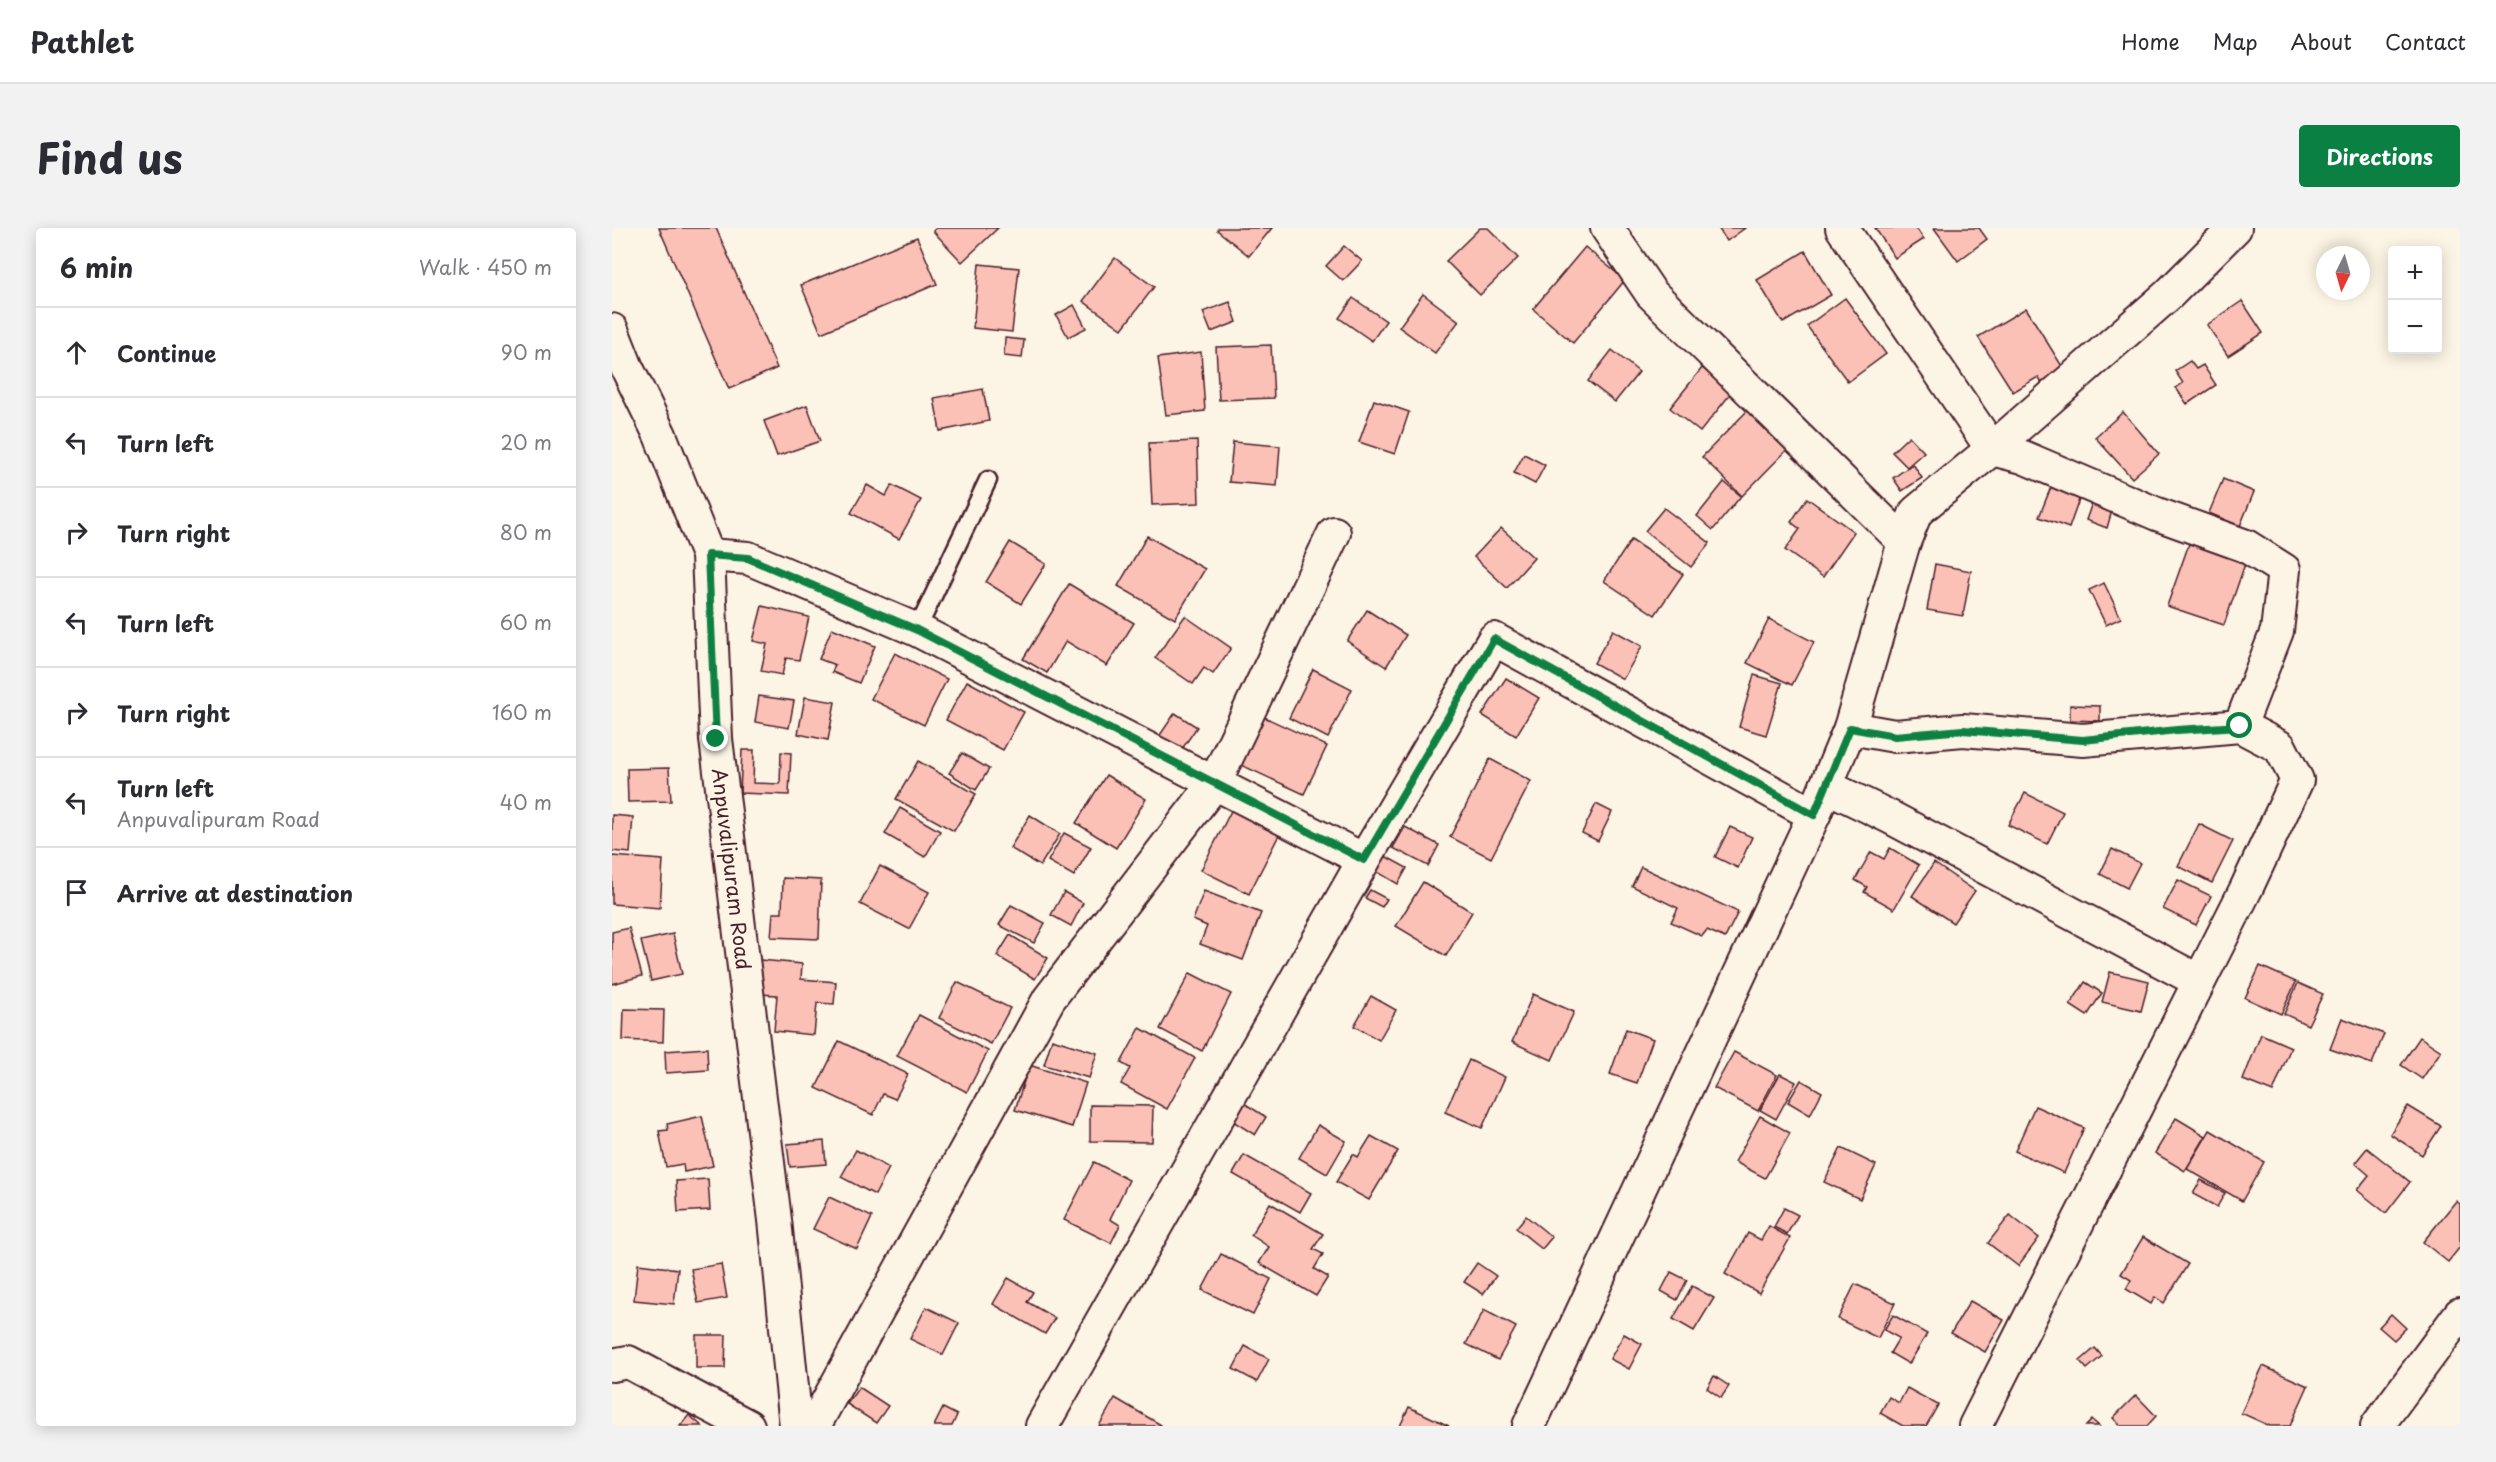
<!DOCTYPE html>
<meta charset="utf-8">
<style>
body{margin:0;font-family:"Playpen Sans",sans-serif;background:#f2f2f3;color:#2b2b33}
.controls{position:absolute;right:18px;top:18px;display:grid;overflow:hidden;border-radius:6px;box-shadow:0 3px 15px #0003}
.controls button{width:54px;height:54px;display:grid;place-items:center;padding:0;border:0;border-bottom:2px solid #e1e1e2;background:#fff;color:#2b2b33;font:30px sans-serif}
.compass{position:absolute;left:1704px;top:18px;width:54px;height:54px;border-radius:50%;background:#fff;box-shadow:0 3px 15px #0003;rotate:185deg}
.stop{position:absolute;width:18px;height:18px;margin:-14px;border:4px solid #0b8043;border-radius:50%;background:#fff}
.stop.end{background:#0b8043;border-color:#fff;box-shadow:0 2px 6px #0008}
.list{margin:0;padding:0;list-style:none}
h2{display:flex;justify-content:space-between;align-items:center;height:78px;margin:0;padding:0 24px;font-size:26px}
h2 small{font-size:20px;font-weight:400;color:#7c7c81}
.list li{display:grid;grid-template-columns:39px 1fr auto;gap:18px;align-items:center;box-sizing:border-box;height:90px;padding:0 24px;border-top:2px solid #e1e1e2}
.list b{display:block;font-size:22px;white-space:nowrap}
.list p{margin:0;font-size:20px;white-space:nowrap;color:#7c7c81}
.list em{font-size:20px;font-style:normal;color:#7c7c81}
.icon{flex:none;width:33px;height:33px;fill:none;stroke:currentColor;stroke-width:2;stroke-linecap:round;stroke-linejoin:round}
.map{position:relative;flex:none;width:1848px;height:1198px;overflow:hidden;border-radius:6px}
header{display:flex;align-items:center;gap:36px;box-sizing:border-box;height:84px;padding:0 30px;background:#fff;border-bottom:2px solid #e1e1e2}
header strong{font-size:28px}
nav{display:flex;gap:33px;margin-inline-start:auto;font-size:21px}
.intro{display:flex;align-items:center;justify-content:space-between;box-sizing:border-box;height:144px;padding:0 36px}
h1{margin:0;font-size:42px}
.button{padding:15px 27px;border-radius:6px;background:#0b8043;color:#fff;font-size:21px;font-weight:700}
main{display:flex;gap:36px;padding:0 36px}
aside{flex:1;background:#fff;border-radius:6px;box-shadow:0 3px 15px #0003}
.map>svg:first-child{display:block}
</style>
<header>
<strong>Pathlet</strong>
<nav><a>Home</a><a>Map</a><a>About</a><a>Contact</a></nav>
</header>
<div class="intro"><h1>Find us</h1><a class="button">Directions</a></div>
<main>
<aside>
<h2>6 min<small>Walk · 450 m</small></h2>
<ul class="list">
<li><svg class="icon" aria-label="ahead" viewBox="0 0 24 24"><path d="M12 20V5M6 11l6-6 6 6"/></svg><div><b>Continue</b></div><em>90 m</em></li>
<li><svg class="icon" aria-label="left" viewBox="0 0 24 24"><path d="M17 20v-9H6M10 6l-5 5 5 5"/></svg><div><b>Turn left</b></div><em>20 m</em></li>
<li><svg class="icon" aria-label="right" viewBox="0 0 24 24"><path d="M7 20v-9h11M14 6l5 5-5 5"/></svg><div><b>Turn right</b></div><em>80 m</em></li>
<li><svg class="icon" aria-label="left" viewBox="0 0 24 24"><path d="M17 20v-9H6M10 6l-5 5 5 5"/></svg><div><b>Turn left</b></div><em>60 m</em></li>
<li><svg class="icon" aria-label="right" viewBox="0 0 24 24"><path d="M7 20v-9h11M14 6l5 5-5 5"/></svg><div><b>Turn right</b></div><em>160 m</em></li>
<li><svg class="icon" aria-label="left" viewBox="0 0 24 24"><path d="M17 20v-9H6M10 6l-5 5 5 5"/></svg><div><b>Turn left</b><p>Anpuvalipuram Road</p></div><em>40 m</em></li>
<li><svg class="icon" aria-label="arrive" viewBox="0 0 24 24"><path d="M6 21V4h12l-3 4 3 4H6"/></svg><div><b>Arrive at destination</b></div></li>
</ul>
</aside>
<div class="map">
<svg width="1848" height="1198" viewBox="0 0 1848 1198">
<rect width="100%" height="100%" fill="#fcf5e5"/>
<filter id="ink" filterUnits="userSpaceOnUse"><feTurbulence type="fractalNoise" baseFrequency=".0167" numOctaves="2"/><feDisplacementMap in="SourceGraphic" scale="12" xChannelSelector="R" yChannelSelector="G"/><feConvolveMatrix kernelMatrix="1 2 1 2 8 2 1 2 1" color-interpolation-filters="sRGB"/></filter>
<g filter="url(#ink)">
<g fill="#fcc1b6" stroke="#4a1f2b" stroke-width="1.5">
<path d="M 47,0 L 104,0 L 165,140 L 117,161 Z"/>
<path d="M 324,0 L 386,0 L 350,34 L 321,3 Z"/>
<path d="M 607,0 L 660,0 L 637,28 L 605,2 Z"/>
<path d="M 868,0 L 876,0 L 906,30 L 868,67 L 834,33 Z"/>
<path d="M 1106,0 L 1133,0 L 1115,13 Z"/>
<path d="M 1263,0 L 1304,0 L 1312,11 L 1283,30 Z"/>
<path d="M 1322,0 L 1367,0 L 1375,11 L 1346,33 Z"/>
<path d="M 305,9 L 325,56 L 209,105 L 189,57 Z"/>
<path d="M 732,18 L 750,33 L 731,53 L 714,38 Z"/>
<path d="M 973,19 L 1013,52 L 961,115 L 921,81 Z"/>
<path d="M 1193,23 L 1219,67 L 1171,95 L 1145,52 Z"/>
<path d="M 503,30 L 542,59 L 510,101 L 471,73 Z"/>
<path d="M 367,36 L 407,40 L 400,104 L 361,100 Z"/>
<path d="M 811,66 L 847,93 L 823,125 L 787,99 Z"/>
<path d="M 741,70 L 774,93 L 760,113 L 727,90 Z"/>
<path d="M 1233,70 L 1274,126 L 1236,154 L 1195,98 Z"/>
<path d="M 1630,73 L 1651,105 L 1616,128 L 1595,97 Z"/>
<path d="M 618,74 L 625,94 L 599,104 L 591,84 Z"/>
<path d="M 462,77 L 474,100 L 456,109 L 444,87 Z"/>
<path d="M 1414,80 L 1456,148 L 1434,162 L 1426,149 L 1401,164 L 1366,109 Z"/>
<path d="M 393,110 L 412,112 L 410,130 L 392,128 Z"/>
<path d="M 659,117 L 662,170 L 607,172 L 604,119 Z"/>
<path d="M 1000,122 L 1027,144 L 1003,174 L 976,153 Z"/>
<path d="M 589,124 L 593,183 L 554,187 L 546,130 Z"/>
<path d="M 1578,133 L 1584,141 L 1591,137 L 1604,157 L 1575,176 L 1564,160 L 1571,155 L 1563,143 Z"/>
<path d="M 1090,140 L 1120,164 L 1088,204 L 1058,180 Z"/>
<path d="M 371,161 L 377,193 L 328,203 L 322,170 Z"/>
<path d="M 762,172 L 797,184 L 783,226 L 747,214 Z"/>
<path d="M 195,177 L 208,213 L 165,228 L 152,193 Z"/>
<path d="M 1135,183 L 1175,222 L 1130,268 L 1090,229 Z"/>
<path d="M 1511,184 L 1547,226 L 1520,250 L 1483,209 Z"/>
<path d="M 1297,208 L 1312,224 L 1295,239 L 1280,224 Z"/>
<path d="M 585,213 L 587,275 L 540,277 L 537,215 Z"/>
<path d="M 621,214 L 668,218 L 665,258 L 617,254 Z"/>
<path d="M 912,226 L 933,237 L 923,256 L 902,245 Z"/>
<path d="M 1301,236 L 1310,250 L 1290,263 L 1281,250 Z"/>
<path d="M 1611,251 L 1642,264 L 1628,298 L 1597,285 Z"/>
<path d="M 1112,254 L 1129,268 L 1101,302 L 1085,288 Z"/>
<path d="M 255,257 L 274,268 L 280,257 L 309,272 L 287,311 L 239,285 Z"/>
<path d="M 1439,259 L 1468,269 L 1457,300 L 1427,289 Z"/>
<path d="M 1195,270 L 1242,304 L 1211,349 L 1173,322 L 1188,301 L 1179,294 Z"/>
<path d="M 1481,272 L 1501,279 L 1495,300 L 1474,292 Z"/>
<path d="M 1052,280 L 1098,315 L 1079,339 L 1033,303 Z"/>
<path d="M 889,300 L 922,330 L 895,360 L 862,329 Z"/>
<path d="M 535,308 L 593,341 L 563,391 L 506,358 Z"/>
<path d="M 1019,312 L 1071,346 L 1043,387 L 992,353 Z"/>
<path d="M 1578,313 L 1634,333 L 1612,397 L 1555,378 Z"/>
<path d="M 398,314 L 434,336 L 409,376 L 374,354 Z"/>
<path d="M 1323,336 L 1359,343 L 1351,388 L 1315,382 Z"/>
<path d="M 1492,355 L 1509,390 L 1494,397 L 1477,362 Z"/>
<path d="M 457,356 L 522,395 L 495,438 L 454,413 L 435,445 L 411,431 Z"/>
<path d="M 150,378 L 197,389 L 187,432 L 174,430 L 170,447 L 149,443 L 155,416 L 141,413 Z"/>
<path d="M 755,382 L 794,407 L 774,439 L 735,413 Z"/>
<path d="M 573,388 L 619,420 L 601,446 L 592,440 L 581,456 L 543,430 Z"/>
<path d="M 1157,391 L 1202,414 L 1180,457 L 1135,435 Z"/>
<path d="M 220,400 L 263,418 L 247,455 L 220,444 L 223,437 L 207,431 Z"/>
<path d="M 1001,402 L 1030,418 L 1011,451 L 982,435 Z"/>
<path d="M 283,425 L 335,451 L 312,497 L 259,471 Z"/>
<path d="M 701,441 L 740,461 L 716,510 L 677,490 Z"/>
<path d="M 1142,447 L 1170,455 L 1154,507 L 1127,499 Z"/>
<path d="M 894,450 L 927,470 L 904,508 L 870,487 Z"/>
<path d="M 355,453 L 412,484 L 391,522 L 334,492 Z"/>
<path d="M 147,468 L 182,473 L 177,500 L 143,494 Z"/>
<path d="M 193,469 L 223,474 L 216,512 L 186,506 Z"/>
<path d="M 1458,477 L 1488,478 L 1488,493 L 1458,492 Z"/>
<path d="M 563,485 L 585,499 L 568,524 L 546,510 Z"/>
<path d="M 650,488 L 715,518 L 692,566 L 627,536 Z"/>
<path d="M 130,522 L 142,522 L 141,555 L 168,556 L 169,524 L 179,525 L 177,567 L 128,565 Z"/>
<path d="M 350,525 L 377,541 L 364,562 L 337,545 Z"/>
<path d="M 878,531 L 919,553 L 879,630 L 838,609 Z"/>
<path d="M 306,533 L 364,566 L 342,603 L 284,571 Z"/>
<path d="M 57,540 L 59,573 L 16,574 L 15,541 Z"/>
<path d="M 494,547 L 534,571 L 504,620 L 464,595 Z"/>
<path d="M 1413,565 L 1451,584 L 1435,616 L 1396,597 Z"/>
<path d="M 984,576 L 1000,584 L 986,613 L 970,605 Z"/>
<path d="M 621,579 L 669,603 L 637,666 L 589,642 Z"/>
<path d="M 288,580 L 328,603 L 313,629 L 273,606 Z"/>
<path d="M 0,587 L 21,589 L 18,625 L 0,623 Z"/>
<path d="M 418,587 L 448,606 L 428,638 L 398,620 Z"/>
<path d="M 1587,596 L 1621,613 L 1600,655 L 1566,638 Z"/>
<path d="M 793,599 L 827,617 L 816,638 L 781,620 Z"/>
<path d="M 1118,599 L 1140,609 L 1126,640 L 1103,629 Z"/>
<path d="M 452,605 L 479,619 L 462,648 L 436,633 Z"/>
<path d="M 1278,620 L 1307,637 L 1282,681 L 1252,664 L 1255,659 L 1243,652 L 1259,624 L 1272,631 Z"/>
<path d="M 1500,621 L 1528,635 L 1515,660 L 1488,646 Z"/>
<path d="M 771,627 L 795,640 L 786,656 L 762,642 Z"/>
<path d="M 0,628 L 51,632 L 48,680 L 0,676 Z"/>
<path d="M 1322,635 L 1363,663 L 1341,695 L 1300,668 Z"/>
<path d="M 268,638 L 317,664 L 297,701 L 248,676 Z"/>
<path d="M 1029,639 L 1126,684 L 1113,710 L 1095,702 L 1090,708 L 1059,694 L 1066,680 L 1020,658 Z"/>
<path d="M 171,650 L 209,652 L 207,711 L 159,709 L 161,685 L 170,685 Z"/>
<path d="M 1566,652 L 1599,668 L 1584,697 L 1551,681 Z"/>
<path d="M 811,654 L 860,684 L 834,728 L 784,698 Z"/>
<path d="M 758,662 L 775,671 L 770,679 L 753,670 Z"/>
<path d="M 592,663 L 649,685 L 631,732 L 588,716 L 595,698 L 581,692 Z"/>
<path d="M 452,664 L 471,675 L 459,698 L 439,687 Z"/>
<path d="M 399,677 L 433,695 L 422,715 L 387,697 Z"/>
<path d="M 17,700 L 30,748 L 0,756 L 0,704 Z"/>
<path d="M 61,706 L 70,746 L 39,753 L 29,713 Z"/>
<path d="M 398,707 L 436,730 L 423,751 L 385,728 Z"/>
<path d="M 148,732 L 190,736 L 189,751 L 224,754 L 222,776 L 205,775 L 202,807 L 162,803 L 165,767 L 146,766 Z"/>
<path d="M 1648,738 L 1684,754 L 1669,786 L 1633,770 Z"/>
<path d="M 1498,744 L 1537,753 L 1529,783 L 1490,774 Z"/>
<path d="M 578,745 L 619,766 L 590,823 L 548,801 Z"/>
<path d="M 345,754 L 398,780 L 379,816 L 327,790 Z"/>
<path d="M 1473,754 L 1490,765 L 1475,788 L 1458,777 Z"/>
<path d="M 1686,755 L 1711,766 L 1696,797 L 1672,786 Z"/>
<path d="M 921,766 L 962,784 L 940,832 L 900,814 Z"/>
<path d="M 759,768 L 784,782 L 767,812 L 742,798 Z"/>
<path d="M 12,781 L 52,782 L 51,814 L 11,812 Z"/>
<path d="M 307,787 L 376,823 L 355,864 L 285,828 Z"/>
<path d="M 1730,790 L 1772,806 L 1760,836 L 1718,821 Z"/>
<path d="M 528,800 L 583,830 L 555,881 L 509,856 L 518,840 L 509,835 Z"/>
<path d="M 1014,801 L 1041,811 L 1025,855 L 998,846 Z"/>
<path d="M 1649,806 L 1679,819 L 1661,864 L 1631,852 Z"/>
<path d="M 1808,809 L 1829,823 L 1810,851 L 1789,837 Z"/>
<path d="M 440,811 L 485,825 L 477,850 L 432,837 Z"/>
<path d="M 227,813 L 296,846 L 283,871 L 271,866 L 261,887 L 204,860 Z"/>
<path d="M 95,820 L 96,842 L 54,845 L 53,823 Z"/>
<path d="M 1122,824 L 1165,847 L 1146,883 L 1102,860 Z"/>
<path d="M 857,832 L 893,849 L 870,900 L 833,884 Z"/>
<path d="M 417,837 L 474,855 L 460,899 L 403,882 Z"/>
<path d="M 1168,846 L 1184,854 L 1164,891 L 1148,882 Z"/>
<path d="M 1189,852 L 1210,864 L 1198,887 L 1176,874 Z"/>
<path d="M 627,872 L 654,889 L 643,907 L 616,890 Z"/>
<path d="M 478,877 L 541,878 L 540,914 L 478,913 Z"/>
<path d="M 1423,878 L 1472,900 L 1452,945 L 1403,923 Z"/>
<path d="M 1796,878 L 1829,898 L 1810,927 L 1778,906 Z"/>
<path d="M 90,888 L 101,938 L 72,944 L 71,936 L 54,939 L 47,903 L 56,902 L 55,896 Z"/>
<path d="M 1148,888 L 1178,905 L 1153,950 L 1123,934 Z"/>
<path d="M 1564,890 L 1594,908 L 1573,943 L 1543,925 Z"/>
<path d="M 706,897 L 734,913 L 715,946 L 687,930 Z"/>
<path d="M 1598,902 L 1652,934 L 1630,973 L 1575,941 Z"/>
<path d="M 759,908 L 786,923 L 757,972 L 724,954 L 741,926 L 746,929 Z"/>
<path d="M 212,913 L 214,936 L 178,939 L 175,916 Z"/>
<path d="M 1229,920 L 1264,937 L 1248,971 L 1212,954 Z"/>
<path d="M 1755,920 L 1798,954 L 1774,985 L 1745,962 L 1757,947 L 1743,935 Z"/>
<path d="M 244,922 L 277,940 L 263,967 L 229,949 Z"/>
<path d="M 632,927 L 699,965 L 688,984 L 621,946 Z"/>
<path d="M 482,934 L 517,952 L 498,991 L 508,997 L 499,1015 L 452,992 Z"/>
<path d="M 96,951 L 98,982 L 66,984 L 64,953 Z"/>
<path d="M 1589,952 L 1613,965 L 1605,979 L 1581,966 Z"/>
<path d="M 217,969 L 260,989 L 245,1021 L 201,1001 Z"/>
<path d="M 1844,973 L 1848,976 L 1848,1019 L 1836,1034 L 1811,1014 Z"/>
<path d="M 658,975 L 711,1006 L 701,1021 L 711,1026 L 702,1041 L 716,1049 L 704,1068 L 647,1035 L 657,1019 L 639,1007 Z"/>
<path d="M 1172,980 L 1186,987 L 1175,1006 L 1162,999 Z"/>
<path d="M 1398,987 L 1427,1010 L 1406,1038 L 1376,1015 Z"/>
<path d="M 914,988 L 940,1009 L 930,1021 L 904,1000 Z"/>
<path d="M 1157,998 L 1178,1010 L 1147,1065 L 1113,1046 L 1136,1005 L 1149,1012 Z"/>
<path d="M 1531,1009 L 1576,1036 L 1552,1075 L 1543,1069 L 1539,1076 L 1514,1061 L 1519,1052 L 1509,1046 Z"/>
<path d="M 609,1026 L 659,1051 L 641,1087 L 590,1062 Z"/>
<path d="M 865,1035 L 884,1048 L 871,1066 L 852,1054 Z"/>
<path d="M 26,1036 L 66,1041 L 62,1076 L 22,1072 Z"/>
<path d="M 109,1036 L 115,1070 L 86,1075 L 79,1041 Z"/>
<path d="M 1059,1044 L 1075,1052 L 1065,1072 L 1049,1063 Z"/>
<path d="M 396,1050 L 421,1064 L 415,1074 L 443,1090 L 433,1106 L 381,1076 Z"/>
<path d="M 1243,1056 L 1283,1075 L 1266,1110 L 1226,1091 Z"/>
<path d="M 1080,1058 L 1102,1070 L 1082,1103 L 1061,1091 Z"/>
<path d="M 1358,1073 L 1392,1092 L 1373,1124 L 1339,1105 Z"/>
<path d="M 314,1079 L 347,1095 L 331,1127 L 298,1111 Z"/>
<path d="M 872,1082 L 904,1099 L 886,1132 L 854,1116 Z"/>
<path d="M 1779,1086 L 1794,1100 L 1782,1112 L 1767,1099 Z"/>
<path d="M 1281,1087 L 1315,1106 L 1297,1136 L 1278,1125 L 1287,1110 L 1272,1102 Z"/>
<path d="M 1012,1106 L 1030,1116 L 1017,1141 L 998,1131 Z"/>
<path d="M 84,1107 L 114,1107 L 113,1140 L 84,1140 Z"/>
<path d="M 633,1118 L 657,1131 L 645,1154 L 621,1141 Z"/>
<path d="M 1483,1120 L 1490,1128 L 1475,1141 L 1468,1133 Z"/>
<path d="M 1651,1138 L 1696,1158 L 1678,1198 L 1658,1198 L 1629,1185 Z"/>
<path d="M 1102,1148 L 1117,1158 L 1109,1170 L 1095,1160 Z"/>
<path d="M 247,1159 L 276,1178 L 264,1195 L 235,1176 Z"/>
<path d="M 1295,1160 L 1326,1177 L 1314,1198 L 1291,1198 L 1268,1185 L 1277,1169 L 1287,1175 Z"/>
<path d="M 1524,1167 L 1544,1188 L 1535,1198 L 1509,1198 L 1501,1190 Z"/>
<path d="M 503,1170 L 549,1197 L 549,1198 L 487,1198 Z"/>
<path d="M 797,1179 L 837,1198 L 788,1198 Z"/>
<path d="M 331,1180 L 345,1187 L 340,1198 L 322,1198 Z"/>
<path d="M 77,1187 L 90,1198 L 68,1198 Z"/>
<path d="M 1480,1192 L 1487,1198 L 1474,1198 Z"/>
</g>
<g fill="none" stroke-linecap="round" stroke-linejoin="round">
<g stroke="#4a1f2b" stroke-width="21">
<path id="lane" d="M 305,402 L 376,252"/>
</g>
<g stroke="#4a1f2b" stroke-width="36">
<g id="street">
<path d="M 1230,0 L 1380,221 L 1411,229 L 1545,286 L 1634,318 L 1672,342 L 1665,403 L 1628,498"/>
<path d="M 0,102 L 15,140 L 48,207 L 96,327 L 104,511 L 163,992 L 184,1198"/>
<path d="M 1292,314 L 1304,284 L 1380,221 L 1556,67 L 1623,0"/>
<path d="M 96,327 L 136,330 L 305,402 L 752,632"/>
<path d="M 1238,500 L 1283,508 L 1351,502 L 1471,512 L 1628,498 L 1668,519 L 1685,552 L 1634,661 L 1363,1198"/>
<path d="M 1214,558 L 1278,589 L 1587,753"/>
<path d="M 0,1137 L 16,1134 L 136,1198"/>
<path d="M 202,1198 L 437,771 L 602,556 L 722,305"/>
<path d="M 430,1198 L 752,632 L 882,411 L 1202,587"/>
<path d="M 917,1198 L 1202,587 L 1238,500 L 1292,314 L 1039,65 L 995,0"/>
<path d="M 1765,1198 L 1848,1086"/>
</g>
</g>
<use href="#lane" stroke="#fcf5e5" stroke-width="16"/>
<use href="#street" stroke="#fcf5e5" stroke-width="32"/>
</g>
</g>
<g fill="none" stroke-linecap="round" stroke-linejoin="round" filter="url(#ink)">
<path stroke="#0b8043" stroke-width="8" d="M 104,511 L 96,327 L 136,330 L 305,402 L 752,632 L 882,411 L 1202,587 L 1238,500 L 1283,508 L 1351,502 L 1471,512 L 1565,502 L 1628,498"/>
</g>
<g text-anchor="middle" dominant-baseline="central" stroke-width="4.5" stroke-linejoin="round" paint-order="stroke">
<g font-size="20" fill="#4a1f2b" stroke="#fcf5e5">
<text transform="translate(120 641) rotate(83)">Anpuvalipuram Road</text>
</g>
</g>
</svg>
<div class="controls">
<button>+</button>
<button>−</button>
</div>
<svg class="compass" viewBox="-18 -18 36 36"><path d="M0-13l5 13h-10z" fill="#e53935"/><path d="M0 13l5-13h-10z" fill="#7c7c81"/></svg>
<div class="stop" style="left:1628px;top:498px"></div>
<div class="stop end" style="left:104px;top:511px"></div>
</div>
</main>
